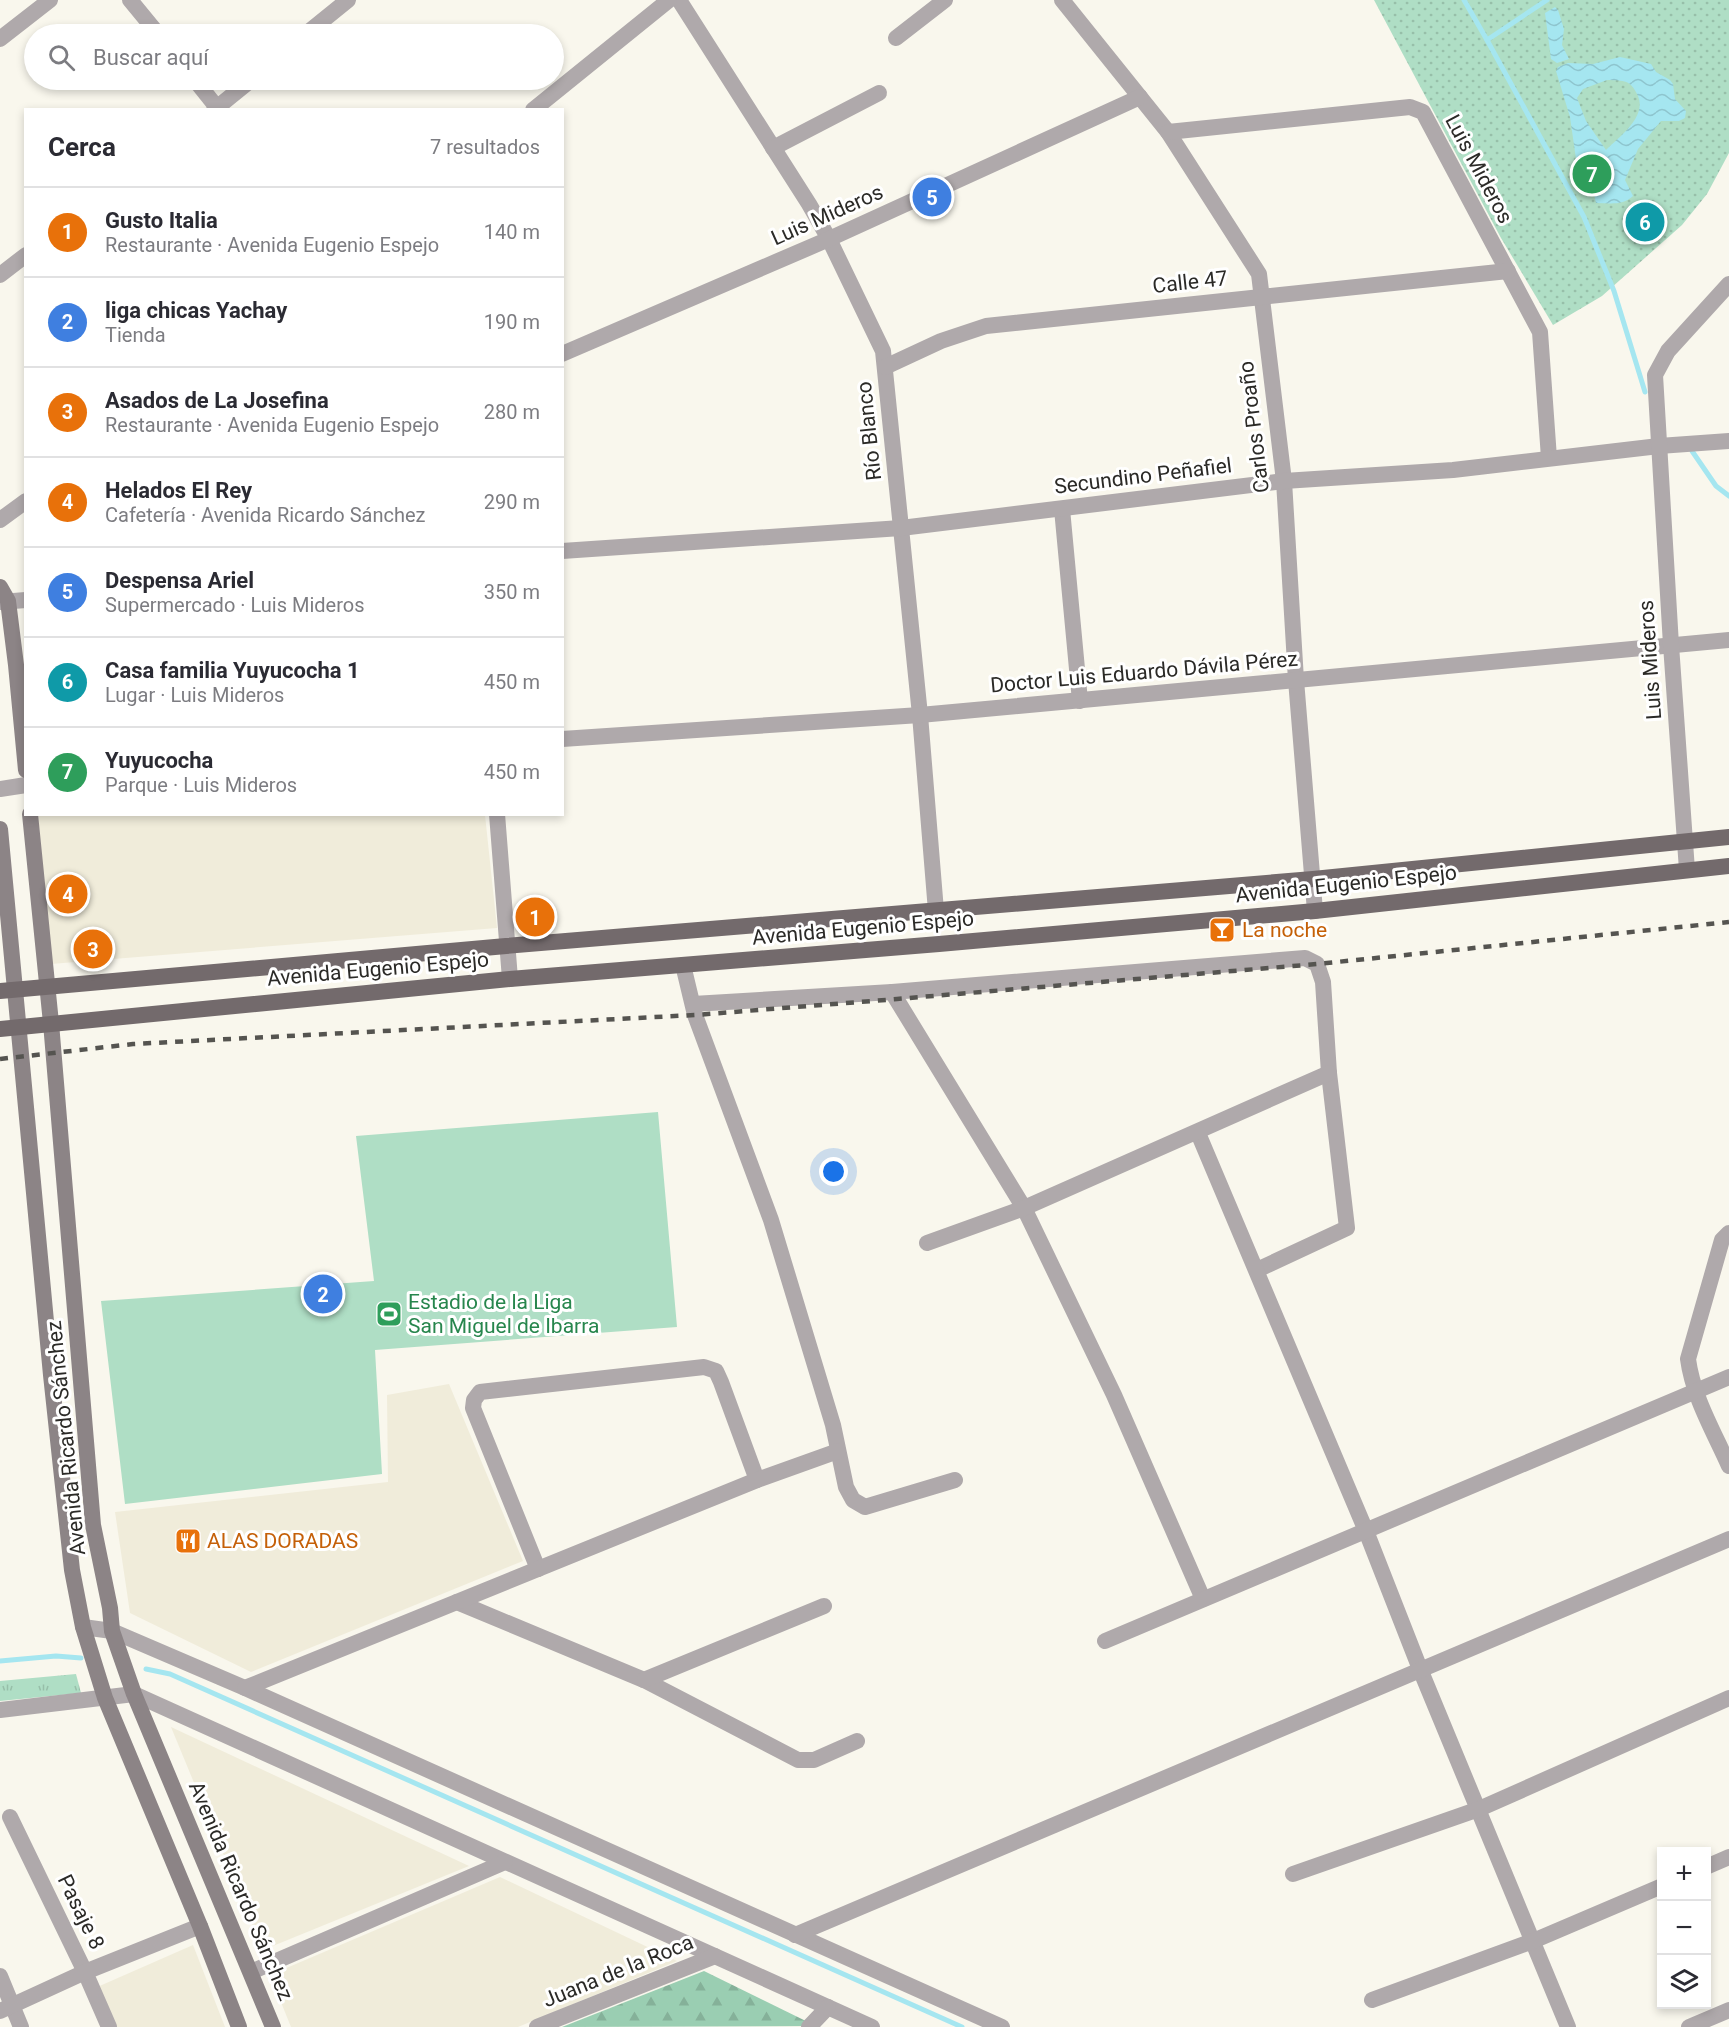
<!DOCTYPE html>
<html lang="es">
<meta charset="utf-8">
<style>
body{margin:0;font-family:Roboto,sans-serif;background:#f7f7f7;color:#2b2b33}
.controls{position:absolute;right:18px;bottom:18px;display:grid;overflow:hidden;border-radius:0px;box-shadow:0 3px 9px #0003}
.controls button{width:54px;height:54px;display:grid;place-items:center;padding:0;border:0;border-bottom:2px solid #e1e1e2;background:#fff;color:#2b2b33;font:30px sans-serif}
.you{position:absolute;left:834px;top:1172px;width:21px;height:21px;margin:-15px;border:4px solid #fff;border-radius:50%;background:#1a73e8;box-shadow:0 0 0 9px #1a73e833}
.badge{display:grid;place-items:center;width:39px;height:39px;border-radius:50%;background:#9e3420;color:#fff;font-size:20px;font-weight:700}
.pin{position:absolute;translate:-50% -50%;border:3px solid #fff;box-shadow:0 2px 6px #0006}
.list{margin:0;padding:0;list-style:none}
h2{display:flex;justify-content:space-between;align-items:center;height:78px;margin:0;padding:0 24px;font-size:26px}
h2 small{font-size:20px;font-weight:400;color:#7c7c81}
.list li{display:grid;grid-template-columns:39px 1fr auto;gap:18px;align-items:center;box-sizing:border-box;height:90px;padding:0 24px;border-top:2px solid #e1e1e2}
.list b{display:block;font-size:22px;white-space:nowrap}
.list p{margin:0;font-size:20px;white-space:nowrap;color:#7c7c81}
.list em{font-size:20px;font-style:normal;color:#7c7c81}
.icon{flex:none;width:33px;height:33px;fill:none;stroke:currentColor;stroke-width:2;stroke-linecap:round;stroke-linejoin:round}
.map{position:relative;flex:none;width:1729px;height:2027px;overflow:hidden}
.search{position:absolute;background:#fff;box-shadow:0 3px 9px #0003;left:24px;top:24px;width:540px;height:66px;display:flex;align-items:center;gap:15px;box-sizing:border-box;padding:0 21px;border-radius:33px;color:#7c7c81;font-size:22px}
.panel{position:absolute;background:#fff;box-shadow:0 3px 9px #0003;left:24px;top:108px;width:540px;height:708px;border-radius:0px}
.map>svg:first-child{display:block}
</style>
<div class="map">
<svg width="1729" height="2027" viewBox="0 0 1729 2027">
<defs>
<pattern id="grass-tufts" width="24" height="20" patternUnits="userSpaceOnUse" patternTransform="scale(1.5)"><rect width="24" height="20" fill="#afdec5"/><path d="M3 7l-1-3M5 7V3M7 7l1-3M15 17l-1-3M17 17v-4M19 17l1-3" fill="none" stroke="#97bfa9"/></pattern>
<pattern id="forest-firs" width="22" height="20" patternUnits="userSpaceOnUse" patternTransform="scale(1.5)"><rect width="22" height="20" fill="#9aceb2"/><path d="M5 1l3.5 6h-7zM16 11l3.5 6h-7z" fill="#85b199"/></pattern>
<pattern id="park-dots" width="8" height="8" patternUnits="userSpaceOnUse" patternTransform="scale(1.5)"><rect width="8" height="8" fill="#afdec5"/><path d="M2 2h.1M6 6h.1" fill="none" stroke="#97bfa9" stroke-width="1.8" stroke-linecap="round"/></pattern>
<pattern id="water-waves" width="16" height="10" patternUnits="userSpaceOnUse" patternTransform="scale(1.5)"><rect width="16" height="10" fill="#a5e6f0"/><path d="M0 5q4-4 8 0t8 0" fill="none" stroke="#8ec5ce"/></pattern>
</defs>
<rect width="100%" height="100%" fill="#f9f7ed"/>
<g fill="#f0ecda">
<path d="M 38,815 L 485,815 L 497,928 L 51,964 Z"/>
<path d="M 449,1384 L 523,1561 L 251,1672 L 130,1613 L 115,1512 L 388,1482 L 387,1395 Z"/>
<path d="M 171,1727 L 469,1866 L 263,1950 Z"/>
<path d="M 500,1877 L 677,1961 L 518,2027 L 291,2027 L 270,1975 Z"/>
<path d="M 193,1945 L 225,2027 L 111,2027 L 95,1988 Z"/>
</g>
<path fill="url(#grass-tufts)" d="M 76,1674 L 81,1693 L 0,1701 L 0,1681 Z"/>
<path fill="url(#forest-firs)" d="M 704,1971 L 816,2026 L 562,2027 Z"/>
<path fill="url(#park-dots)" d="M 1374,0 L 1729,0 L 1729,153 L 1707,194 L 1682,225 L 1602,296 L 1553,325 L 1501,238 Z"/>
<path fill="#afdec5" d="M 658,1112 L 677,1327 L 375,1350 L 382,1474 L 125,1504 L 101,1301 L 374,1281 L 356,1136 Z"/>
<g fill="url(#water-waves)" fill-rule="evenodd">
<path d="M 1555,7 L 1558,10 L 1564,29 L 1562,45 L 1569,59 L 1557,63 L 1551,59 L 1545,13 Z"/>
<path d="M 1620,57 L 1651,64 L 1656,72 L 1670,80 L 1673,84 L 1675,99 L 1686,111 L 1685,118 L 1679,121 L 1661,121 L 1638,149 L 1625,180 L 1633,196 C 1623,206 1609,203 1596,203 L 1589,171 L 1576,159 L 1570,117 L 1556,71 L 1558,67 L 1568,63 L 1593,64 ZM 1607,80 C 1625,81 1630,79 1638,96 C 1647,117 1619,137 1606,150 L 1586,121 L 1577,98 L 1583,89 Z"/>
</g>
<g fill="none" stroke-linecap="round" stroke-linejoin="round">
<g stroke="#a5e6f0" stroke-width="5">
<path d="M 1464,0 L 1487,40 L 1584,217 L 1614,291 L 1645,392"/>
<path d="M 1487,40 L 1547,0"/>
<path d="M 1692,451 L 1716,486 L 1729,496"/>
<path d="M 0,1661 L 56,1656 L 81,1658"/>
<path d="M 146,1669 L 170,1674 L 962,2027"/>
</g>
<g stroke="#afa9ab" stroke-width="16">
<path d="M 679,0 L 809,204 L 829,239 L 883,351 L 920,715 L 936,911"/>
<path d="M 1062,0 L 1168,132 L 1259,274 L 1284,481 L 1296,680 L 1315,911"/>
<path d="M 306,34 L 348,0"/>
<path d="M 896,38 L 945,0"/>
<path d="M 0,39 L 50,0"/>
<path d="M 214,110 L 251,80"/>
<path d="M 533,110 L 669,0"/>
<path d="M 1168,132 L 1410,107 L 1423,112 L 1540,332 L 1549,458"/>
<path d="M 773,148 L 879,93"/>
<path d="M 0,275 L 26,255"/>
<path d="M 562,354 L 829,239 L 1140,97"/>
<path d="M 885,367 L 941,341 L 986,326 L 1508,271"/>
<path d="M 1062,509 L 1080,701"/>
<path d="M 0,520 L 26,501"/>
<path d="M 562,551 L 901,528 L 1284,481 L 1453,470 L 1659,446 L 1729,441"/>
<path d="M 0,602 L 26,600"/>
<path d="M 562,739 L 920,715 L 1729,640"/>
<path d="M 0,789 L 26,785"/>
<path d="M 1687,870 L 1671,645 L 1655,375 L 1668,351 L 1729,284"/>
<path d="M 683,965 L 695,1015 L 771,1220 L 833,1425 L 846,1487 L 853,1500 L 865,1507 L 955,1480"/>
<path d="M 892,992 L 1024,1208 L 1114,1395 L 1203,1599"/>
<path d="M 693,1004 L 892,992 L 1305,958 L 1317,964 L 1323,982 L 1329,1073 L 1347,1228 L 1257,1270"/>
<path d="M 1198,1133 L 1366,1531 L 1420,1669 L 1568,2027"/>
<path d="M 1729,1233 L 1722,1240 L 1688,1359 C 1693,1397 1714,1432 1729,1466"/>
<path d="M 927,1243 L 1024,1208 L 1329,1073"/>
<path d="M 538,1569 L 473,1408 L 474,1400 L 480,1392 L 704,1367 L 716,1371 L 721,1382 L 757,1480"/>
<path d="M 457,1602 L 644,1680 L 798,1760 L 814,1760 L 857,1741"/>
<path d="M 83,1627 L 112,1631 L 245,1688 L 1002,2027"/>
<path d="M 1105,1641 L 1729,1377"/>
<path d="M 644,1680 L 824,1606"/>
<path d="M 245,1688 L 757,1480 L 838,1451"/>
<path d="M 0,1710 L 134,1694 L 872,2027"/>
<path d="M 10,1817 L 85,1972 L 109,2027"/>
<path d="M 1706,1867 L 1729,1857"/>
<path d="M 1293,1874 L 1479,1809 L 1729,1698"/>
<path d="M 795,1935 L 1729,1539"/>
<path d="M 251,1972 L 505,1862"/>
<path d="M 0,1976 L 21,2027"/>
<path d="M 1372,2000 L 1533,1941 L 1662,1886"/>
<path d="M 0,2011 L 85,1972 L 200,1926"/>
<path d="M 537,2027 L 715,1956"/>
<path d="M 809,2027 L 828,2007"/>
<path d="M 1689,2027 L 1729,2010"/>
</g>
<g stroke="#afa9ab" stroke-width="16">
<path d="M 130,0 L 158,34"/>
<path d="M 195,80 L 219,110"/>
<path d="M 497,814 L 510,979"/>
</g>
<g stroke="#8c8486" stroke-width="16">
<path d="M 0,587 L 8,601 L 16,665 L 26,770"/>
<path d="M 30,814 L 51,1023 L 93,1525 L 110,1608 L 112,1631 L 134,1694 L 273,2027"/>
<path d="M 0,829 L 51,1375 L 72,1570 L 83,1627 L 105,1698 L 200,1926 L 239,2027"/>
</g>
<g stroke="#736a6c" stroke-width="16">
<path d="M 0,991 L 506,946 L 1313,879 L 1729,837"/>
<path d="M 0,1029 L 510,979 L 939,944 L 1315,911 L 1729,866"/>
</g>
<path stroke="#555450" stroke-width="4.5" stroke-dasharray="8 8" stroke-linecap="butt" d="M 0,1059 L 133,1044 L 695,1015 L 897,999 L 1317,964 L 1729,922"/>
</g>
<defs>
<g id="bar-square" transform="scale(1.35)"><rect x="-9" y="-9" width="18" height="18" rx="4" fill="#e8710a" stroke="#fff"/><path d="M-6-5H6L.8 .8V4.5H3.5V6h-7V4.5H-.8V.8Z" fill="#fff"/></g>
<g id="stadium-square" transform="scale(1.35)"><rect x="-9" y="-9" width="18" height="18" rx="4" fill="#2e9e5b" stroke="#fff"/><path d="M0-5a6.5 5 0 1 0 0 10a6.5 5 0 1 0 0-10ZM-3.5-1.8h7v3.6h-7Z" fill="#fff"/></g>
<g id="restaurant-square" transform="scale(1.35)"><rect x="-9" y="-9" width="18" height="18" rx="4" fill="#e8710a" stroke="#fff"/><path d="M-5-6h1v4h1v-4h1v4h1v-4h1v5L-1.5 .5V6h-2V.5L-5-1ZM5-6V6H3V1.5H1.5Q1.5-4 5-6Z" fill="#fff"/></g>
</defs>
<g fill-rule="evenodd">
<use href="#bar-square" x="1222" y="930"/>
<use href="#stadium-square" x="389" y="1314"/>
<use href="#restaurant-square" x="188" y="1541"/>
</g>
<g text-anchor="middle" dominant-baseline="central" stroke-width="6" stroke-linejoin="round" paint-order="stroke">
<g font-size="21" fill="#2b2a27" stroke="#fff">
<text transform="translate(1479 169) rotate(62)">Luis Mideros</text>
<text transform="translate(827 215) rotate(-24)">Luis Mideros</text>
<text transform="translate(1190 282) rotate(-6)">Calle 47</text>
<text transform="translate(1254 427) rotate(-97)">Carlos Proaño</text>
<text transform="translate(869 431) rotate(-96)">Río Blanco</text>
<text transform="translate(1143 476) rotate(-7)">Secundino Peñafiel</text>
<text transform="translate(1650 660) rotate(-94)">Luis Mideros</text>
<text transform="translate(1144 672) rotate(-5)">Doctor Luis Eduardo Dávila Pérez</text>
<text transform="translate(1346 884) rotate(-6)">Avenida Eugenio Espejo</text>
<text transform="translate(863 928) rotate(-5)">Avenida Eugenio Espejo</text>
<text transform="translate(378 969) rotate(-5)">Avenida Eugenio Espejo</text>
<text transform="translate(66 1438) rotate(-96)">Avenida Ricardo Sánchez</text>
<text transform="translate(241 1891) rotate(67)">Avenida Ricardo Sánchez</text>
<text transform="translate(81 1912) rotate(64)">Pasaje 8</text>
<text transform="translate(618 1971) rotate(-22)">Juana de la Roca</text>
</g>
<g font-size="21" fill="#c56008" stroke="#fff" text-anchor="start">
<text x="1242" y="930">La noche</text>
<text x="207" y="1541">ALAS DORADAS</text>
</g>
<g font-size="21" fill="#27864d" stroke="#fff" text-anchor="start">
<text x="408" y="1302">Estadio de la Liga<tspan x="408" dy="24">San Miguel de Ibarra</tspan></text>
</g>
</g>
</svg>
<div class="controls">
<button>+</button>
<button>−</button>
<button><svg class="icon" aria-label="layers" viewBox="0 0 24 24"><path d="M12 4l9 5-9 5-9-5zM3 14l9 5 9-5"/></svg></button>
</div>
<div class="you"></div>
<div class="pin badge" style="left:535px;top:917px;background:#e8710a">1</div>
<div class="pin badge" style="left:323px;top:1294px;background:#3f7fe0">2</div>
<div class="pin badge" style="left:93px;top:949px;background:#e8710a">3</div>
<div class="pin badge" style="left:68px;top:894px;background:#e8710a">4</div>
<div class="pin badge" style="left:932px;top:197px;background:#3f7fe0">5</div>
<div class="pin badge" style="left:1645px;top:222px;background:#0f9aa8">6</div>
<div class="pin badge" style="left:1592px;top:174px;background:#2e9e5b">7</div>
<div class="search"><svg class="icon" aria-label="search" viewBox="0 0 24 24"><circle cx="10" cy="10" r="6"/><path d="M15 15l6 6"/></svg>Buscar aquí</div>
<section class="panel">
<h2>Cerca<small>7 resultados</small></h2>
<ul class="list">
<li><span class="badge" style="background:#e8710a">1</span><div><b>Gusto Italia</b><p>Restaurante · Avenida Eugenio Espejo</p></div><em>140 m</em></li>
<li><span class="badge" style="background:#3f7fe0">2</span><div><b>liga chicas Yachay</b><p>Tienda</p></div><em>190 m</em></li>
<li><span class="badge" style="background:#e8710a">3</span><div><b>Asados de La Josefina</b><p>Restaurante · Avenida Eugenio Espejo</p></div><em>280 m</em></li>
<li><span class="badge" style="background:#e8710a">4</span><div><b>Helados El Rey</b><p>Cafetería · Avenida Ricardo Sánchez</p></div><em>290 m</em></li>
<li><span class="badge" style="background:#3f7fe0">5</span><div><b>Despensa Ariel</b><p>Supermercado · Luis Mideros</p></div><em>350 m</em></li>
<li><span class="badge" style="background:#0f9aa8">6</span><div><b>Casa familia Yuyucocha 1</b><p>Lugar · Luis Mideros</p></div><em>450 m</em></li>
<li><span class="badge" style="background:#2e9e5b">7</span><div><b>Yuyucocha</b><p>Parque · Luis Mideros</p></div><em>450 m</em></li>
</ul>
</section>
</div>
